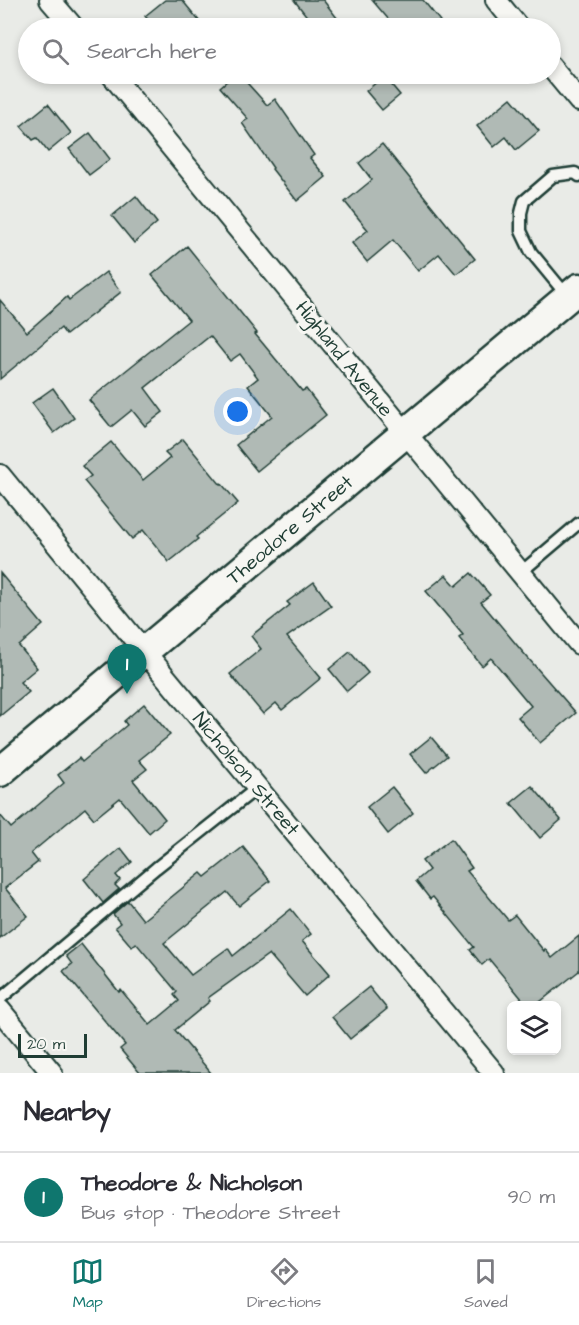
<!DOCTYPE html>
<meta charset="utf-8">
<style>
body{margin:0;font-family:"Architects Daughter",sans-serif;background:#f7f7f7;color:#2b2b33}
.controls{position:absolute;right:18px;bottom:18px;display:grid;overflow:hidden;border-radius:9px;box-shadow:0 3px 9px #0003}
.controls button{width:54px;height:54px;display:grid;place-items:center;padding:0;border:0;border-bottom:2px solid #e1e1e2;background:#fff;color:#2b2b33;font:30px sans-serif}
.scale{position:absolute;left:18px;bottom:15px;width:69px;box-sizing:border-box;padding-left:6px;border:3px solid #1f3d34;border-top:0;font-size:16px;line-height:21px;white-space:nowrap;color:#1f3d34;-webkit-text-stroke:4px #f6f6f2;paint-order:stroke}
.you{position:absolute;left:238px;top:412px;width:21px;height:21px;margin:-15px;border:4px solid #fff;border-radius:50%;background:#1a73e8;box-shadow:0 0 0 9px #1a73e833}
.badge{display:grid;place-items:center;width:39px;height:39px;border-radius:50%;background:#0f766e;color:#fff;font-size:20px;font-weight:700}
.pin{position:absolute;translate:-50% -50px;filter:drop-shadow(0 2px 3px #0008)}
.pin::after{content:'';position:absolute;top:32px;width:21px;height:18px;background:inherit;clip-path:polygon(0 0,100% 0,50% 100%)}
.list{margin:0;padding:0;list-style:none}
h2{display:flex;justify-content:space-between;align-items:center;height:78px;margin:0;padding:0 24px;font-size:26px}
h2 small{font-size:20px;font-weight:400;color:#7c7c81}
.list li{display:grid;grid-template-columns:39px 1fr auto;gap:18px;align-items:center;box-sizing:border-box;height:90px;padding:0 24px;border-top:2px solid #e1e1e2}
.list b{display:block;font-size:22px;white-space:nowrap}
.list p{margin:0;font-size:20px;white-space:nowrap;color:#7c7c81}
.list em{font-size:20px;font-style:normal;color:#7c7c81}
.icon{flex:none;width:33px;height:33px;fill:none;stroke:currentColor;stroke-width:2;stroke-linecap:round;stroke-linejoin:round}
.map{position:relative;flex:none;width:579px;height:1073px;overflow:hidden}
.search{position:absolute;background:#fff;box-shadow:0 3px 9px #0003;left:18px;right:18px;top:18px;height:66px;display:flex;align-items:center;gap:15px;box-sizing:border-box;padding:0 21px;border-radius:33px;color:#7c7c81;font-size:22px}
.sheet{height:168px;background:#fff}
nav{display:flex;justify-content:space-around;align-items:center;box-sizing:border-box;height:84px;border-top:2px solid #e1e1e2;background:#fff;font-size:16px;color:#7c7c81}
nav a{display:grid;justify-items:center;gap:3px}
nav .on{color:#0f766e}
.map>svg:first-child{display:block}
</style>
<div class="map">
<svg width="579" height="1073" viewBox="0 0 579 1073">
<rect width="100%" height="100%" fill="#e9ebe7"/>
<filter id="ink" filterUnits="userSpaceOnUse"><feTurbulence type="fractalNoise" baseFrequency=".0167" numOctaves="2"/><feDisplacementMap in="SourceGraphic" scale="12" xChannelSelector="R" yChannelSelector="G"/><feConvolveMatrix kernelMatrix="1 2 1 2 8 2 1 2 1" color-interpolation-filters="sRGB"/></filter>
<g filter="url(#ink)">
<g fill="#b0bab5" stroke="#1f3d34" stroke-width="1.5">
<path d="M 165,0 L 182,0 L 205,28 L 155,28 L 145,16 Z"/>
<path d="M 294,0 L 323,0 L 345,28 L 316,28 Z"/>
<path d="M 372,0 L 423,0 L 440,21 L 430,28 L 396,28 Z"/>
<path d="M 235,74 L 239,74 L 267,105 L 275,99 L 314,155 L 310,158 L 326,177 L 297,201 L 272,169 L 273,168 L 242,123 L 248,119 L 220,87 Z"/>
<path d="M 384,76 L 400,95 L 382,110 L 366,91 Z"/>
<path d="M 511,98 L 539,131 L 516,150 L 506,137 L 494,147 L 477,126 Z"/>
<path d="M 48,104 L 71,133 L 48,152 L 37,138 L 33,140 L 21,126 Z"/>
<path d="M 90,133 L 110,159 L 89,175 L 69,149 Z"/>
<path d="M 382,144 L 475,259 L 456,274 L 439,254 L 418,271 L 393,240 L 367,262 L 352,243 L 368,230 L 345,202 L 372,180 L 359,163 Z"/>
<path d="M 136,196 L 157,223 L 134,243 L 112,216 Z"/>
<path d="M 187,246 L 257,333 L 255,334 L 302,391 L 306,389 L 326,415 L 257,471 L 236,445 L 272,416 L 248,386 L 258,378 L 240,354 L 230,361 L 210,336 L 145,388 L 163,412 L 145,426 L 132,410 L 111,427 L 89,400 L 189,320 L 152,275 Z"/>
<path d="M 106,272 L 121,292 L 66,335 L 61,328 L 0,379 L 0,300 L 27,332 L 67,297 L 69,300 Z"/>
<path d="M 53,388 L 74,418 L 54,433 L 32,403 Z"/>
<path d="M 183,439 L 220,484 L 221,483 L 238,503 L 196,537 L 198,539 L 169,562 L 143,530 L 132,539 L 84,481 L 91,476 L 82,466 L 111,442 L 143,480 L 170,458 L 165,453 Z"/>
<path d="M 0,573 L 43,625 L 19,646 L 37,668 L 20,682 L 29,692 L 0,716 Z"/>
<path d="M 471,573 L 490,595 L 481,602 L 521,650 L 576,713 L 540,743 L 518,717 L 531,706 L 491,658 L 482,666 L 459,638 L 463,635 L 426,591 L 446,575 L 456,586 Z"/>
<path d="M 314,582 L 331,606 L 287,637 L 321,678 L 282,710 L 276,703 L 263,714 L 230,674 L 261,649 L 251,636 L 290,605 L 287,602 Z"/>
<path d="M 350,652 L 368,673 L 347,691 L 329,669 Z"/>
<path d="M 144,704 L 170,735 L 139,760 L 147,769 L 133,780 L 165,819 L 149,833 L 120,798 L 94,819 L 85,808 L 31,853 L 38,862 L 5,888 L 28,916 L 0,938 L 0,815 L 11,828 L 64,783 L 58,775 L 79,758 L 82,762 L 127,725 L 124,721 Z"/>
<path d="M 431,737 L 447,756 L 426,773 L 410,754 Z"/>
<path d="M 532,786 L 561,820 L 540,838 L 511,803 Z"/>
<path d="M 392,787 L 413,813 L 388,834 L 367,807 Z"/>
<path d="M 451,839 L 472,868 L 467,871 L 508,920 L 515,915 L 544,951 L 545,949 L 552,958 L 579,936 L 579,971 L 536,1005 L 527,1005 L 489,959 L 482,965 L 470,950 L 474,947 L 433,897 L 430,899 L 416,881 L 429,870 L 422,861 Z"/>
<path d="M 243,847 L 270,881 L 239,906 L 227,892 L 164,943 L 191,975 L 228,948 L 233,956 L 291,909 L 311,934 L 302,941 L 330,974 L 305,996 L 269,954 L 208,998 L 210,1001 L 175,1030 L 211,1073 L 140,1073 L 120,1049 L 125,1045 L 63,971 L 72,964 L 66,956 L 81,944 L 119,992 L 121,990 L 150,1025 L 179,1001 L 174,995 L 177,992 L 136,943 L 132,947 L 115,927 L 120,923 L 113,914 L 128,901 L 143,920 L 201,873 L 205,877 Z"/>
<path d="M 121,848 L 132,862 L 116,875 L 120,880 L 115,885 L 119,889 L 103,903 L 84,879 Z"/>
<path d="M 369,987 L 387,1009 L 350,1039 L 332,1017 Z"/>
</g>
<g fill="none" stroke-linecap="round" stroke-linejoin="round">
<g stroke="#1f3d34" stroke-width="15">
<g id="service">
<path d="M 568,297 L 531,252 L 521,231 L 521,213 L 524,201 L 553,176 L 575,173 L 579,176"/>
<path d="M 520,573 L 579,523"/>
<path d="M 0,999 L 156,868 L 257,788"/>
</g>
</g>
<g stroke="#1f3d34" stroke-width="24">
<g id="minor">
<path d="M 50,0 L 74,28"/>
<path d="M 496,0 L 519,28"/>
<path d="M 550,66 L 579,101"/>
<path d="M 111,74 L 579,644"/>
<path d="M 0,475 L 144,651 L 494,1073"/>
<path d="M 0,1010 L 52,1073"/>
</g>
</g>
<g stroke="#1f3d34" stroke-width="33">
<path id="secondary" d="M 0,772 L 579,288"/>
</g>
<use href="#service" stroke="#f6f6f2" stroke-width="10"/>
<use href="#minor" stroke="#f6f6f2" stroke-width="20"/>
<use href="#secondary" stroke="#f6f6f2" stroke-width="28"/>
</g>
</g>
<g text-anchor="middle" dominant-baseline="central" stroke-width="6" stroke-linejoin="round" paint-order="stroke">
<g font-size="20" fill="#1f3d34" stroke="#f6f6f2">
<text transform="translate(344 359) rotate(51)">Highland Avenue</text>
<text transform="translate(290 530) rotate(-40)">Theodore Street</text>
<text transform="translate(246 774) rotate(50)">Nicholson Street</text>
</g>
</g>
</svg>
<div class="controls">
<button><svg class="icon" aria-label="layers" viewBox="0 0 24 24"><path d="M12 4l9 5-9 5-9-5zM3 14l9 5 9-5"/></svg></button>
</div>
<div class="scale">20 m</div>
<div class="you"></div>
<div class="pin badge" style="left:127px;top:694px">1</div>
<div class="search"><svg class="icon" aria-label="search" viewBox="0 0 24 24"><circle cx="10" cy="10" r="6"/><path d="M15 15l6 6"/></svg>Search here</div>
</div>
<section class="sheet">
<h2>Nearby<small></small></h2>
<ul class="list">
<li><span class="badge">1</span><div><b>Theodore &amp; Nicholson</b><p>Bus stop · Theodore Street</p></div><em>90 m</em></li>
</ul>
</section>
<nav>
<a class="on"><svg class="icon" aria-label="map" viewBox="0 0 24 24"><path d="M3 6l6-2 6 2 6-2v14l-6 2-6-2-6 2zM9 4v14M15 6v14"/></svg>Map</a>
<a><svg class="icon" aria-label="directions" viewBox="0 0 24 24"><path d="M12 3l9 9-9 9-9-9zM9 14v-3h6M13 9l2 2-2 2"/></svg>Directions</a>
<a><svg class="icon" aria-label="saved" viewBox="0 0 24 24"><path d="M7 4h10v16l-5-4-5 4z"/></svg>Saved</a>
</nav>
